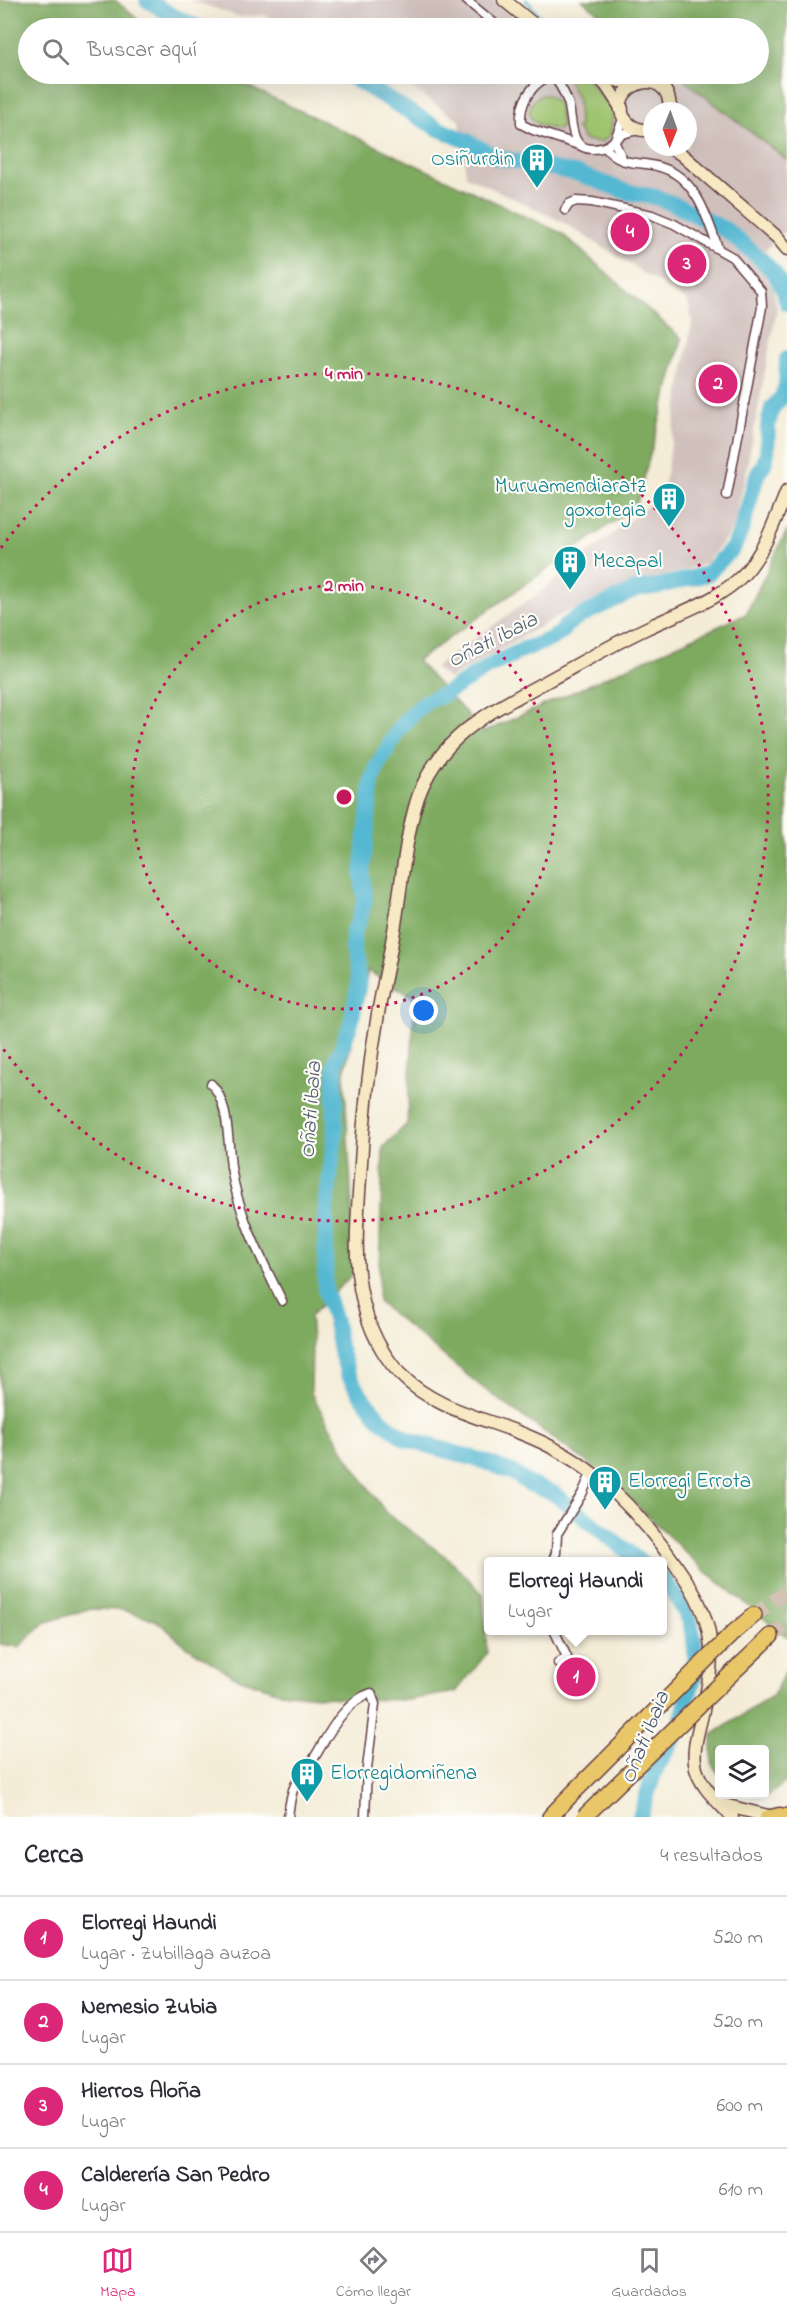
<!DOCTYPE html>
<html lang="es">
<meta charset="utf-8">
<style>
body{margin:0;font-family:"Indie Flower",sans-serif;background:#f7f7f7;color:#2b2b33}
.controls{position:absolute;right:18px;bottom:18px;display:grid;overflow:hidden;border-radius:6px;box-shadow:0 6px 24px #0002}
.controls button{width:54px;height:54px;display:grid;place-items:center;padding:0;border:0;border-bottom:2px solid #e1e1e2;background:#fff;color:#2b2b33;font:30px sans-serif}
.compass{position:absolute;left:643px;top:102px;width:54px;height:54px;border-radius:50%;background:#fff;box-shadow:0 6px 24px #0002;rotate:181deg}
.you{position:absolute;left:424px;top:1011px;width:21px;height:21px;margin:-15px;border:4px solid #fff;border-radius:50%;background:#1a73e8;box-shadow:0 0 0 9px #1a73e833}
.badge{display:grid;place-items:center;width:39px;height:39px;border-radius:50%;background:#db2777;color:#fff;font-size:20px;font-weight:700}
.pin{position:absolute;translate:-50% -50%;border:3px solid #fff;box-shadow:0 2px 6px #0006}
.popup{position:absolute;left:484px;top:1557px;width:183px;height:78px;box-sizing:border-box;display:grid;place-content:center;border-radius:6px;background:#fff;filter:drop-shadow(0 2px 4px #0005);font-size:20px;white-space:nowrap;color:#7c7c81}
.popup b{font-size:22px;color:#2b2b33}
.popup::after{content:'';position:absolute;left:50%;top:100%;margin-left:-12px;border:12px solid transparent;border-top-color:#fff}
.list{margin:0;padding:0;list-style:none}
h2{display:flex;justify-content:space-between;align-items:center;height:78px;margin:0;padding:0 24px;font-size:26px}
h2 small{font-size:20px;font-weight:400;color:#7c7c81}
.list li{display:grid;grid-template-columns:39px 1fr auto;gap:18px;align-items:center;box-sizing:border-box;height:84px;padding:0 24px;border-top:2px solid #e1e1e2}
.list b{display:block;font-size:22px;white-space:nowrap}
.list p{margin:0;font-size:20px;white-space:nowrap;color:#7c7c81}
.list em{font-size:20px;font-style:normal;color:#7c7c81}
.icon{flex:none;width:33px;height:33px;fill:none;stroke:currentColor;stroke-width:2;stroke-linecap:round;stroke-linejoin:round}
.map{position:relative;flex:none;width:787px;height:1817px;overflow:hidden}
.search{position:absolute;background:#fff;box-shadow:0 6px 24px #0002;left:18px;right:18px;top:18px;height:66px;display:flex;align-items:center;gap:15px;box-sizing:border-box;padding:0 21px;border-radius:33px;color:#7c7c81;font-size:22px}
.sheet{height:414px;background:#fff}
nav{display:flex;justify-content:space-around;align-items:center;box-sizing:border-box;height:84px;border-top:2px solid #e1e1e2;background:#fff;font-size:16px;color:#7c7c81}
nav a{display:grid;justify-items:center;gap:3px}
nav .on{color:#db2777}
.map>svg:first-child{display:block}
</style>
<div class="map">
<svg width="787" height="1817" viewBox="0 0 787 1817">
<rect width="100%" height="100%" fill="#fdfcf7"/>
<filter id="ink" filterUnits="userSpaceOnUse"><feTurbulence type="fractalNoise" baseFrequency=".0167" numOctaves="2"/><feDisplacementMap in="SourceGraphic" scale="12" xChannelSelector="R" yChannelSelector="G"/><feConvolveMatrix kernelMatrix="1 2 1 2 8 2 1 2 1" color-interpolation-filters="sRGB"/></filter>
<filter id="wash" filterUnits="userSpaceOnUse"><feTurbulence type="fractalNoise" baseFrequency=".008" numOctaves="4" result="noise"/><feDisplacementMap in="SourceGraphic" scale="24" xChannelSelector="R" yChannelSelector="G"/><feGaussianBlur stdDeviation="1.35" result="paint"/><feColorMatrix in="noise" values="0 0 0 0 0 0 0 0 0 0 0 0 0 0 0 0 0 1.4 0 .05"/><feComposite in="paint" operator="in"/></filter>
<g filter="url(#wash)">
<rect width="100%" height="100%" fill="#f4ecd7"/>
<g fill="#d0c0bc" fill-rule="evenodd">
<path d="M 190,0 L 493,0 L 527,28 L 294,28 L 264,15 L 240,17 Z"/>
<path d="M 391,74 L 580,74 L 586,78 L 607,74 L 647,74 L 734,95 L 787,136 L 787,229 L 755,260 L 773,288 L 777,308 L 745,478 L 733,529 L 705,564 L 620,589 L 562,614 L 449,679 L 434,668 L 548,586 L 651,503 L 664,485 L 692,322 L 688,301 L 561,221 L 466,176 L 460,121 ZM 652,111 L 688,111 L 688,147 L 652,147 Z"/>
</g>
<g fill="#9ec46e" stroke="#74724c" stroke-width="1.5">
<path d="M 565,74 L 582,74 L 605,99 L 613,110 L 611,134 L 602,142 L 585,140 L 576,128 L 579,127 L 578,100 Z"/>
<path d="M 541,95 L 548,95 L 558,103 L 562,126 L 558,130 C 551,128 543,127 538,124 C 524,117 529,101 541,95 Z"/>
</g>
<g fill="#7eaa61" stroke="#646446" stroke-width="1.5">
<path d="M 0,0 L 115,0 L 148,28 L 28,28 L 28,74 L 222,74 L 561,233 L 682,339 L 636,506 L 417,661 L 484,732 L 746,614 L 787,530 L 787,1637 L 705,1571 L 606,1476 L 483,1388 L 378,1302 L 383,1147 L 407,1124 L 415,998 L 368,971 L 344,1073 L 352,1204 L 353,1274 L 310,1316 L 312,1339 L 311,1393 L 348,1458 L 386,1513 L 449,1559 L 483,1594 L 487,1653 L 456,1692 L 407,1700 L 347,1699 L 279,1692 L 235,1677 L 186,1646 L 157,1621 L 123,1610 L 88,1609 L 44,1623 L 19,1647 L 0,1644 Z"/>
<path d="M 582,0 L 787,0 L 787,160 L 676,74 L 758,74 L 758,28 L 618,28 Z"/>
<path d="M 787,1669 L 787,1781 L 765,1798 L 748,1795 L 764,1794 L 764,1750 L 720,1750 L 719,1774 L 712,1765 L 712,1735 L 772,1696 Z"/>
</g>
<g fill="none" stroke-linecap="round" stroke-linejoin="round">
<path stroke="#54b8d2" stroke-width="3" d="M 526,0 L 544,20"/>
<g stroke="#54b8d2" stroke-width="16">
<path d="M 147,0 L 171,15 L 200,28"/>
<path d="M 346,74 L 439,129 L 467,141 L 496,157 L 579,174 L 627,192 L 656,197 L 676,205 L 726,230 L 762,260 L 775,274 L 784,291 L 787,303"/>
<path d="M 641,1562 L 553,1493 L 529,1484 L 512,1472 L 480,1460 L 406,1439 L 380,1419 L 361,1395 L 348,1374 L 339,1346 L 335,1322 L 325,1289 L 326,1208 L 335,1135 L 335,1064 L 351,1023 L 359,982 L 353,952 L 353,932 L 358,923 L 365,901 L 362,874 L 372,781 L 377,766 L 398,730 L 415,711 L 427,701 L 443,695 L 488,667 L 524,649 L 549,640 L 561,633 L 566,625 L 578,617 L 637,589 L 659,586 L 707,574 L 733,548 L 741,531 L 757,475 L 764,464 L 767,453 L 768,425 L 772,408 L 782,397 L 786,385 L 787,359"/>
<path d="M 640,1817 L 654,1773 L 679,1728 L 695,1674 L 695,1647 L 690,1621 L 663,1576"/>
</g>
</g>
</g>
<g filter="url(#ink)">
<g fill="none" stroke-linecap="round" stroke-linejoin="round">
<g stroke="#d2c3b5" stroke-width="15" stroke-dasharray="15 8" stroke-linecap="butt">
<path d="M 754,1615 L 787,1592"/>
<path d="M 771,1636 L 787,1625"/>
</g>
<g stroke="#643e45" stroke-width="11">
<g id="street">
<path d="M 466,0 L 500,28"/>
<path d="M 551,74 C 559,82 564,92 568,102 C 574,122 567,155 601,148 C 610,146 614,140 621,135 C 627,132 633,131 639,130"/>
<path d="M 553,75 C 532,82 519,102 521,124 L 533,130 L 582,146"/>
<path d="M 623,114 L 622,122 L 614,141 L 623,160"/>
<path d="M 605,147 C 621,168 639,160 660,167 C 696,177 707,217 718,248"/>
<path d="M 565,210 L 569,204 L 576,201 L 592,202 L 652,215 L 674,224 L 732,257 L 761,291 L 762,307 L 727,495"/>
<path d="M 211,1084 C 229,1100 228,1144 231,1167 C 238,1215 261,1258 282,1301"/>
<path d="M 552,1562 L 556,1553 L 557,1534 L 582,1494 L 592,1472"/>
<path d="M 554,1630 L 567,1657 L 558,1663"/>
<path d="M 288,1817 C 289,1808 291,1793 295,1785 C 297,1781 302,1778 304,1774 C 322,1749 339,1703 371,1693 L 375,1704 L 367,1768 L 365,1817"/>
</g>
</g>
<g stroke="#643e45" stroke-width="15">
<g id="secondary">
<path d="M 504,0 L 538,28"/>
<path d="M 595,74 L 606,85 L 622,109"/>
<path d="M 597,74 L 619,81 L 639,82"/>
<path d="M 652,130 C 642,131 633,129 627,122 C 599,88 671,58 670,111"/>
<path d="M 669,147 L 681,154 L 778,238 L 787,249"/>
<path d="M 720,1804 L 768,1816"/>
<path d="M 732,1817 C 719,1802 702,1789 696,1769 C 692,1753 697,1735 701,1719 C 714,1662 719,1631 686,1580 C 646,1519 598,1465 530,1437 C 486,1418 435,1410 400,1374 C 374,1346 362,1310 358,1273 C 355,1242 358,1209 360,1178 C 363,1121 369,1064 379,1008 C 384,980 391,952 395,924 C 402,882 405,838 418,797 C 425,778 435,761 449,746 C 476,717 514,699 549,680 C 581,663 613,644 647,628 C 680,612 718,601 744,574 C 765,551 775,520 787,491"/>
</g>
</g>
<g stroke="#643e45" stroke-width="15">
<path id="primary" d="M 766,1817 L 779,1814 L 787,1815"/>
</g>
<g stroke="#643e45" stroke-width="18">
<g id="highway">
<path d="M 733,1633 L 754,1615"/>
<path d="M 731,1674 L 771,1636"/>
<path d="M 550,1817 L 567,1799"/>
</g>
</g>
<use href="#street" stroke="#fff" stroke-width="8"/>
<use href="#secondary" stroke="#f6e9c3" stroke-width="12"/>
<use href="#primary" stroke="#e9c769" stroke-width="12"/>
<use href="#highway" stroke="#e9c769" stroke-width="15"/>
<g stroke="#643e45" stroke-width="18" stroke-linecap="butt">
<g id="highway-bridge">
<path d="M 567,1799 L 733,1633"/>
<path d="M 584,1817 L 731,1674"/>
</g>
</g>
<use href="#highway-bridge" stroke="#e9c769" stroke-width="15"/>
</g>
</g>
<g fill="none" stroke="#c2185b" stroke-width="3" stroke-dasharray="3 6">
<circle cx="344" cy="797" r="212"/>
<path d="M1 548A424 424 0 1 1 1 1046"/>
</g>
<defs>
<g id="building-pin" transform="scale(1.725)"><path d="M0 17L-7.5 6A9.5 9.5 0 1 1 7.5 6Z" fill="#0f9aa8" stroke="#fdfcf7"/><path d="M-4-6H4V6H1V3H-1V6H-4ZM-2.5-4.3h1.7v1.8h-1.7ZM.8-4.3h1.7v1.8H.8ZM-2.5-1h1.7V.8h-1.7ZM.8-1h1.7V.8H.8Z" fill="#fff"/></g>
</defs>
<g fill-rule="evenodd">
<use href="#building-pin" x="537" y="160"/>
<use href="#building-pin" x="669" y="499"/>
<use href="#building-pin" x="570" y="562"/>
<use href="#building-pin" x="605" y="1482"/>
<use href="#building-pin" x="307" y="1774"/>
</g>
<g text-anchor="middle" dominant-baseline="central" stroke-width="4.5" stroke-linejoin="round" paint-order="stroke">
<g font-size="21" fill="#0d838f" stroke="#fdfcf7" text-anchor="start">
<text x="514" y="160" text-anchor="end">Osiñurdin</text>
<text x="646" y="487" text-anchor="end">Muruamendiaratz<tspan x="646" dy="24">goxotegia</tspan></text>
<text x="593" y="562">Mecapal</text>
<text x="628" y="1482">Elorregi Errota</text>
<text x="330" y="1774">Elorregidomiñena</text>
</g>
<g font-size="22" font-style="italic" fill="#4e5c6e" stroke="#fdfcf7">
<text transform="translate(493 641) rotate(-27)">Oñati ibaia</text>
<text transform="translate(312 1110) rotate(-86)">Oñati ibaia</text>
<text transform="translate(646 1738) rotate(-68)">Oñati ibaia</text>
</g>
</g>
<circle cx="344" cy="797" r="9" fill="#c2185b" stroke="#fdfcf7" stroke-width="3"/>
<g font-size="18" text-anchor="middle" font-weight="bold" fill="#c2185b" stroke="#fdfcf7" stroke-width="4.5" stroke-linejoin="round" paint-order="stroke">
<text x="344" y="379">4 min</text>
<text x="344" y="591">2 min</text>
</g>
</svg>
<div class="controls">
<button><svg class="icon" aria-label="layers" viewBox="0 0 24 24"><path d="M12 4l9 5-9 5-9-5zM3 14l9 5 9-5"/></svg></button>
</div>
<svg class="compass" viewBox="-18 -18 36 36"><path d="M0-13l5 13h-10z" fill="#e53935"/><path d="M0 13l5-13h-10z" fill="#7c7c81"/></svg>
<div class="you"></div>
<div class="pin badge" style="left:576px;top:1677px">1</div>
<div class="popup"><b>Elorregi Haundi</b>Lugar</div>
<div class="pin badge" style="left:718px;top:384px">2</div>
<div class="pin badge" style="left:687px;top:264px">3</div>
<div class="pin badge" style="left:630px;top:232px">4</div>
<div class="search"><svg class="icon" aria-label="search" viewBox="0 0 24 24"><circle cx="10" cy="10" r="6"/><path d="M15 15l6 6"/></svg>Buscar aquí</div>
</div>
<section class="sheet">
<h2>Cerca<small>4 resultados</small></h2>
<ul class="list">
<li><span class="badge">1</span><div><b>Elorregi Haundi</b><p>Lugar · Zubillaga auzoa</p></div><em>520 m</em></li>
<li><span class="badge">2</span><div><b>Nemesio Zubia</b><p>Lugar</p></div><em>520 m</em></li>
<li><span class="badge">3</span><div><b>Hierros Aloña</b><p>Lugar</p></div><em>600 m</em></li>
<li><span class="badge">4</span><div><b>Calderería San Pedro</b><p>Lugar</p></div><em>610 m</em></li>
</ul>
</section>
<nav>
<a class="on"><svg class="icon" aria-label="map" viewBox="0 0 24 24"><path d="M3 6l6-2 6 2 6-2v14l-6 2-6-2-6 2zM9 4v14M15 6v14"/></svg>Mapa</a>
<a><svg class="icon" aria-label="directions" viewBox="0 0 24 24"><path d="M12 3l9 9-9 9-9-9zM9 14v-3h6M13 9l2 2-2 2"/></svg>Cómo llegar</a>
<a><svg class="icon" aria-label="saved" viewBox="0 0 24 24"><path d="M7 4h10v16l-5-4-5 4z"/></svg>Guardados</a>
</nav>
